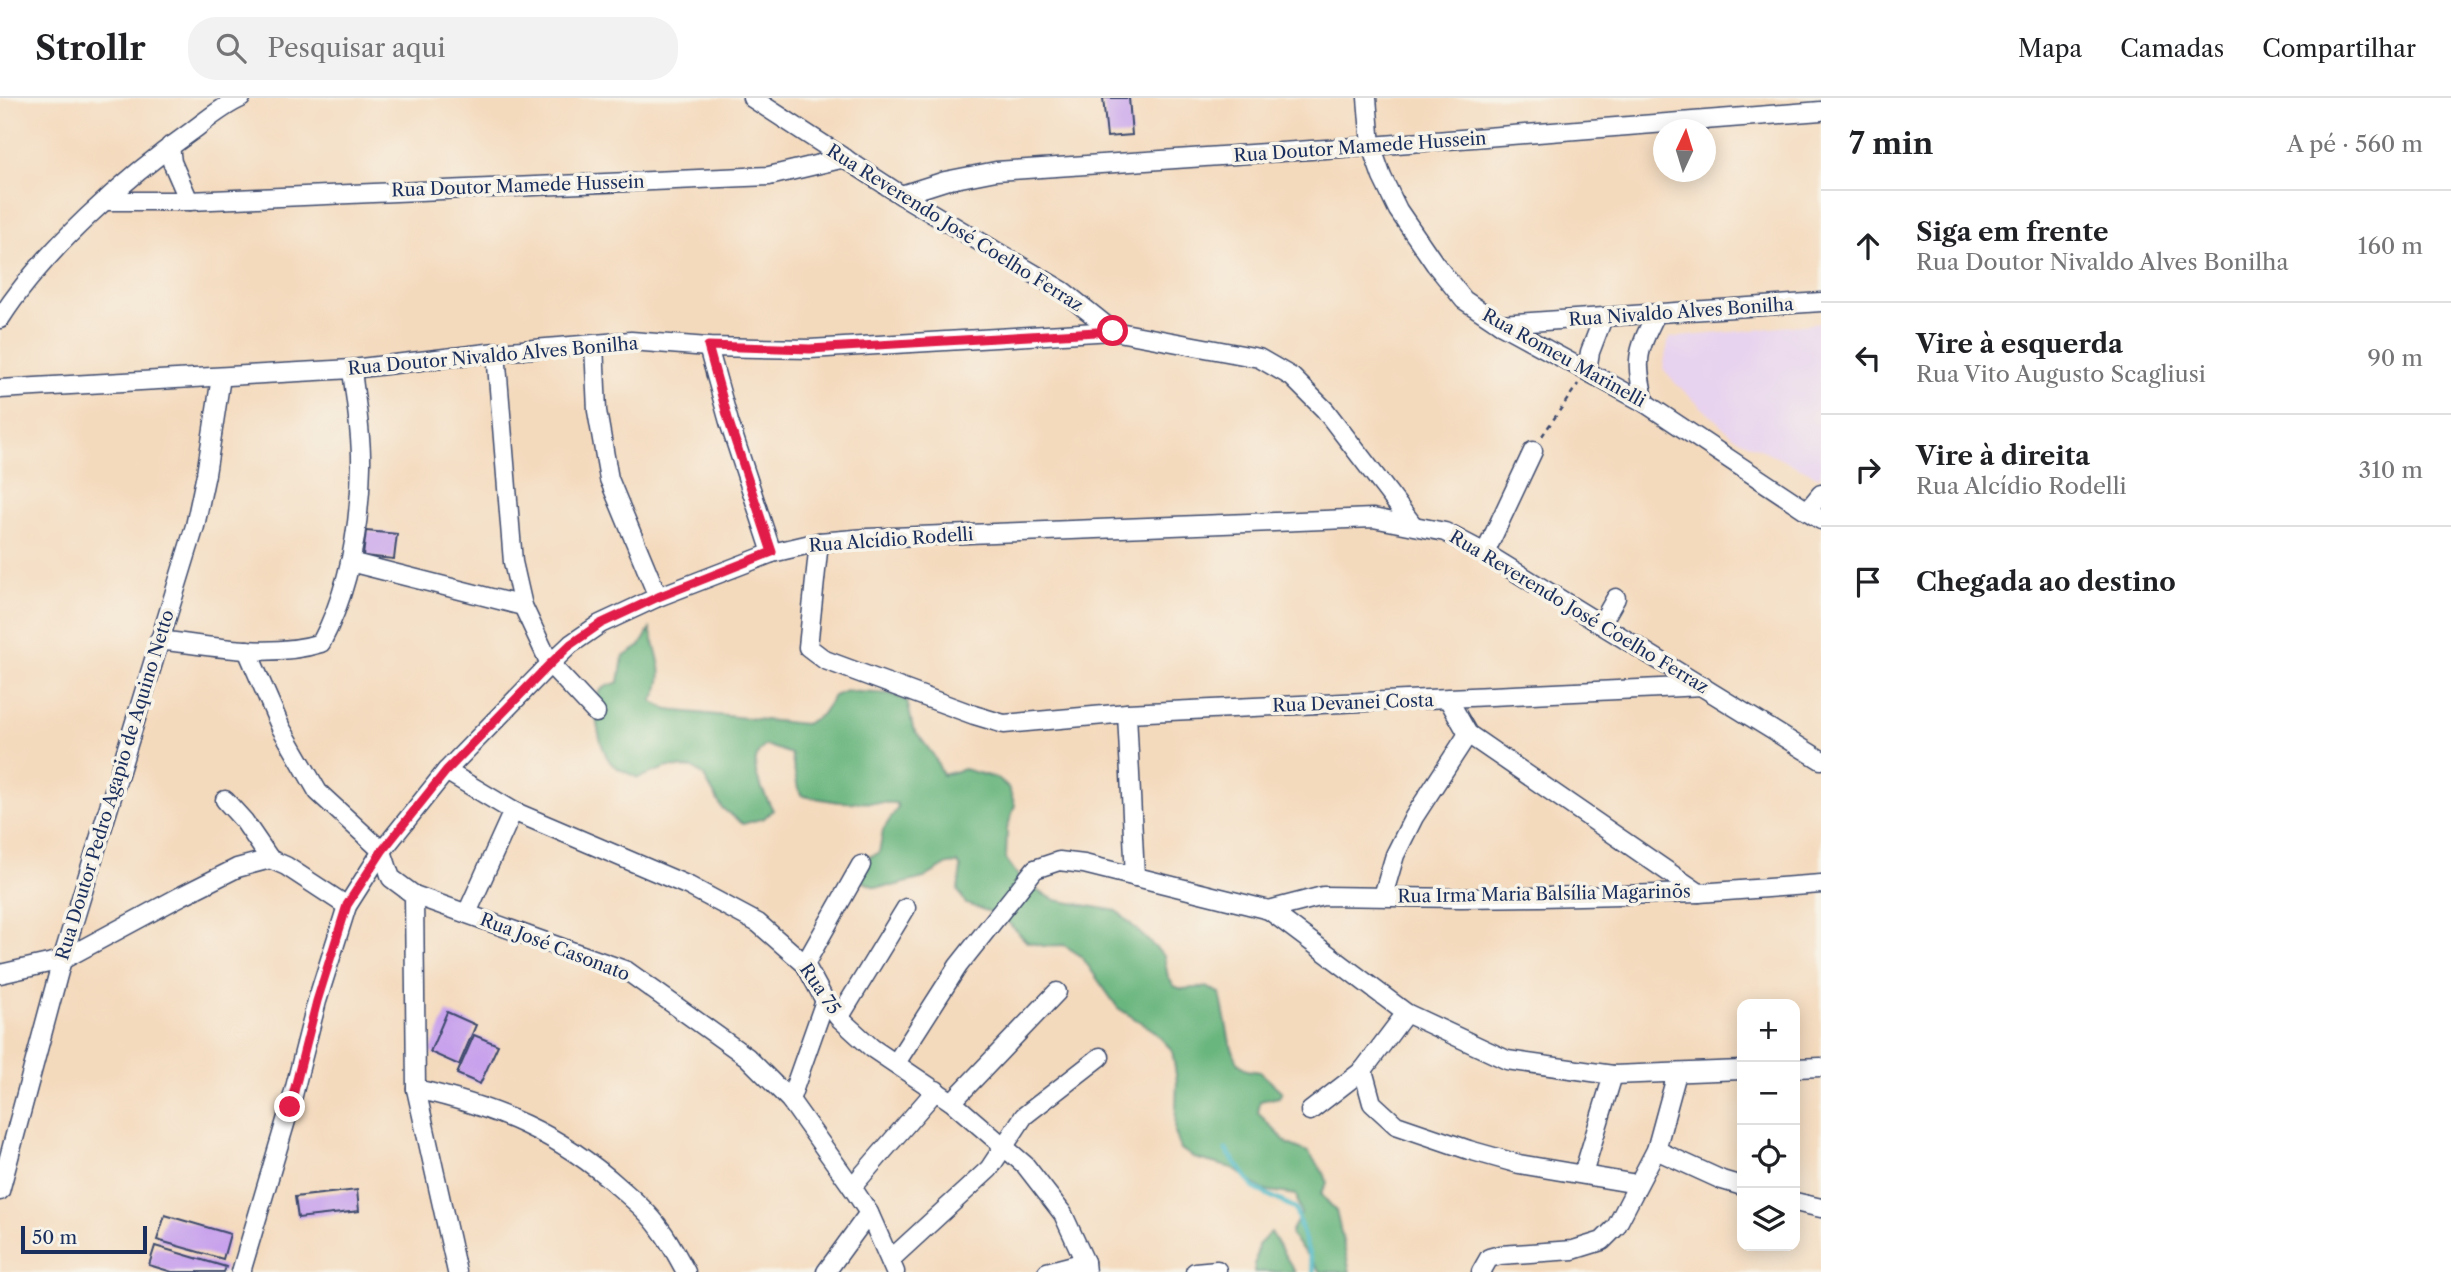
<!DOCTYPE html>
<html lang="pt">
<meta charset="utf-8">
<style>
body{margin:0;font-family:"Libre Caslon Text",serif;background:#f2f2f2;color:#202124}
.controls{position:absolute;right:21px;bottom:21px;display:grid;overflow:hidden;border-radius:14px;box-shadow:0 4px 18px #0003}
.controls button{width:63px;height:63px;display:grid;place-items:center;padding:0;border:0;border-bottom:2px solid #e0e0e0;background:#fff;color:#202124;font:35px sans-serif}
.compass{position:absolute;left:1653px;top:21px;width:63px;height:63px;border-radius:50%;background:#fff;box-shadow:0 4px 18px #0003;rotate:4deg}
.scale{position:absolute;left:21px;bottom:18px;width:126px;box-sizing:border-box;padding-left:7px;border:4px solid #1b2f5e;border-top:0;font-size:19px;line-height:24px;white-space:nowrap;color:#1b2f5e;-webkit-text-stroke:5px #f7f3e8;paint-order:stroke}
.stop{position:absolute;width:21px;height:21px;margin:-16px;border:5px solid #e11d48;border-radius:50%;background:#fff}
.stop.end{background:#e11d48;border-color:#fff;box-shadow:0 2px 7px #0008}
.list{margin:0;padding:0;list-style:none}
h2{display:flex;justify-content:space-between;align-items:center;height:91px;margin:0;padding:0 28px;font-size:30px}
h2 small{font-size:23px;font-weight:400;color:#757577}
.list li{display:grid;grid-template-columns:46px 1fr auto;gap:21px;align-items:center;box-sizing:border-box;height:112px;padding:0 28px;border-top:2px solid #e0e0e0}
.list b{display:block;font-size:26px;white-space:nowrap}
.list p{margin:0;font-size:23px;white-space:nowrap;color:#757577}
.list em{font-size:23px;font-style:normal;color:#757577}
.icon{flex:none;width:38px;height:38px;fill:none;stroke:currentColor;stroke-width:2;stroke-linecap:round;stroke-linejoin:round}
.map{position:relative;flex:none;width:1821px;height:1174px;overflow:hidden}
header{display:flex;align-items:center;gap:42px;box-sizing:border-box;height:98px;padding:0 35px;background:#fff;border-bottom:2px solid #e0e0e0}
header strong{font-size:33px}
nav{display:flex;gap:38px;margin-inline-start:auto;font-size:24px}
.search{width:490px;height:63px;background:#f2f2f2;display:flex;align-items:center;gap:18px;box-sizing:border-box;padding:0 24px;border-radius:28px;color:#757577;font-size:26px}
main{display:flex}
aside{flex:1;background:#fff}
.map>svg:first-child{display:block}
</style>
<header>
<strong>Strollr</strong>
<div class="search"><svg class="icon" aria-label="search" viewBox="0 0 24 24"><circle cx="10" cy="10" r="6"/><path d="M15 15l6 6"/></svg>Pesquisar aqui</div>
<nav><a>Mapa</a><a>Camadas</a><a>Compartilhar</a></nav>
</header>
<main>
<div class="map">
<svg width="1821" height="1174" viewBox="0 0 1821 1174">
<rect width="100%" height="100%" fill="#f7f3e8"/>
<filter id="ink" filterUnits="userSpaceOnUse"><feTurbulence type="fractalNoise" baseFrequency=".0143" numOctaves="2"/><feDisplacementMap in="SourceGraphic" scale="14" xChannelSelector="R" yChannelSelector="G"/><feConvolveMatrix kernelMatrix="1 2 1 2 8 2 1 2 1" color-interpolation-filters="sRGB"/></filter>
<filter id="wash" filterUnits="userSpaceOnUse"><feTurbulence type="fractalNoise" baseFrequency=".00686" numOctaves="4" result="noise"/><feDisplacementMap in="SourceGraphic" scale="28" xChannelSelector="R" yChannelSelector="G"/><feGaussianBlur stdDeviation="1.57" result="paint"/><feColorMatrix in="noise" values="0 0 0 0 0 0 0 0 0 0 0 0 0 0 0 0 0 1.4 0 .05"/><feComposite in="paint" operator="in"/></filter>
<g filter="url(#wash)">
<rect width="100%" height="100%" fill="#f4dabd"/>
<path fill="#e7d2ef" d="M 1821,225 L 1821,375 L 1819,379 L 1733,338 L 1672,282 L 1663,270 L 1669,240 Z"/>
<g fill="#6ab67f" stroke="#42726e" stroke-width="2">
<path d="M 650,531 C 657,559 669,578 652,603 L 668,612 L 805,626 L 821,617 L 834,598 L 846,593 L 891,596 L 907,603 L 913,630 L 934,658 L 943,677 L 964,671 L 999,681 L 1009,691 L 1015,707 L 1007,731 L 1006,761 L 1024,786 L 1055,802 L 1117,813 L 1164,858 L 1168,879 L 1174,888 L 1182,891 L 1206,889 L 1220,895 L 1230,945 L 1238,965 L 1247,972 L 1260,974 L 1282,994 L 1279,999 L 1260,1003 L 1258,1015 L 1288,1046 L 1308,1054 L 1325,1077 L 1327,1085 L 1321,1096 L 1336,1113 L 1350,1174 L 1321,1174 L 1292,1139 L 1291,1134 L 1301,1116 L 1296,1097 L 1263,1092 L 1232,1070 L 1194,1060 L 1181,1051 L 1175,1034 L 1177,983 L 1172,952 L 1153,932 L 1118,910 L 1081,858 L 1064,847 L 1043,848 L 1027,844 L 1002,818 L 966,806 L 958,792 L 961,770 L 958,765 L 948,766 L 924,780 L 893,788 L 875,789 L 855,780 L 855,764 L 879,755 L 883,732 L 898,709 L 896,705 L 839,704 L 803,698 L 798,691 L 791,656 L 766,647 C 743,663 763,693 773,712 L 764,720 L 743,726 L 722,710 L 703,677 L 693,670 L 668,669 L 638,680 C 630,676 620,672 613,667 C 601,656 592,614 597,598 C 600,589 610,587 619,584 L 623,559 L 640,548 Z"/>
<path d="M 1271,1134 L 1295,1174 L 1254,1174 L 1258,1147 Z"/>
</g>
<g fill="none" stroke-linecap="round" stroke-linejoin="round">
<path stroke="#4ab7c5" stroke-width="5" d="M 1226,1052 L 1254,1090 L 1295,1110 L 1314,1174"/>
</g>
<g id="blocks">
<g fill="#c8a2ec">
<path d="M 1103,0 L 1129,0 L 1132,37 L 1107,39 Z"/>
<path d="M 366,433 L 397,436 L 394,461 L 363,458 Z"/>
<path d="M 447,914 L 476,927 L 459,967 L 430,954 Z"/>
<path d="M 474,937 L 498,947 L 480,986 L 457,976 Z"/>
<path d="M 357,1092 L 359,1113 L 298,1120 L 295,1099 Z"/>
<path d="M 165,1117 L 230,1136 L 223,1161 L 157,1142 Z"/>
<path d="M 155,1148 L 226,1169 L 224,1174 L 172,1174 L 149,1167 Z"/>
</g>
</g>
</g>
<g filter="url(#ink)">
<use href="#blocks" fill-opacity="0" stroke="#3c496c" stroke-width="2"/>
<g fill="none" stroke-linecap="round" stroke-linejoin="round">
<g stroke="#3c496c" stroke-width="21">
<g id="minor">
<path d="M 752,0 L 901,97 L 1063,193 L 1113,233 L 1259,260 L 1292,279 L 1325,312 L 1413,427"/>
<path d="M 1367,0 L 1371,48 L 1382,79 L 1398,112 L 1435,166 L 1464,202 L 1500,226 L 1645,305 L 1821,422"/>
<path d="M 170,48 L 172,64 L 189,103"/>
<path d="M 901,97 L 945,83 L 996,73 L 1371,48 L 1821,13"/>
<path d="M 106,103 L 189,103 L 769,78 L 845,60"/>
<path d="M 0,221 C 44,152 125,80 192,33 C 208,21 223,8 241,0"/>
<path d="M 1500,226 L 1821,204"/>
<path d="M 594,246 L 597,313 L 609,381 L 658,499"/>
<path d="M 708,249 L 729,324 L 772,455"/>
<path d="M 496,254 L 513,464 L 523,508 L 550,566 L 596,615"/>
<path d="M 1587,272 L 1590,254 L 1603,220"/>
<path d="M 0,291 L 352,271 L 496,254 L 631,243 L 708,249 L 810,251 L 1113,233"/>
<path d="M 1645,305 C 1635,262 1636,256 1656,216"/>
<path d="M 1807,413 L 1821,396"/>
<path d="M 819,444 L 808,549 L 825,562 L 974,617 L 1004,626 L 1127,615 L 1703,588"/>
<path d="M 1485,455 L 1533,353"/>
<path d="M 350,464 L 523,508"/>
<path d="M 1601,526 L 1616,500"/>
<path d="M 159,542 C 211,548 269,561 321,545 C 349,492 360,427 361,367 C 362,336 355,302 352,271"/>
<path d="M 247,552 L 281,630 L 318,694 L 382,753 L 391,780 L 414,797 L 416,991 L 457,1174"/>
<path d="M 1448,601 L 1468,636 L 1699,795"/>
<path d="M 1127,615 L 1135,779"/>
<path d="M 446,673 L 513,713 L 689,788 L 758,825 L 805,866 L 825,903 L 839,920 L 872,950 L 952,1004 L 1025,1067 L 1063,1116 L 1085,1164 L 1086,1174"/>
<path d="M 225,702 L 244,723 L 270,761"/>
<path d="M 414,797 L 627,873 L 747,959 L 790,1002 L 852,1089 L 869,1115 L 895,1174"/>
<path d="M 1383,798 L 1395,757 L 1414,719 L 1468,636"/>
<path d="M 1269,812 L 1323,798 L 1461,800 L 1541,799 L 1699,795 L 1821,786"/>
<path d="M 467,815 L 513,713"/>
<path d="M 805,866 L 861,767"/>
<path d="M 0,876 L 62,862 L 181,798 L 237,770 L 270,761 L 286,768 L 347,808"/>
<path d="M 1406,915 L 1363,972 L 1372,1005 L 1396,1027 L 1469,1052 L 1519,1066 L 1637,1086"/>
<path d="M 839,920 L 906,810"/>
<path d="M 896,965 L 958,868 L 1035,771 L 1059,763 L 1084,766 L 1269,812 L 1406,915 L 1507,962 L 1613,977 L 1742,972"/>
<path d="M 1795,970 L 1821,969"/>
<path d="M 416,991 C 496,1009 559,1035 620,1090 C 635,1103 650,1116 661,1132 C 671,1145 678,1160 686,1174"/>
<path d="M 790,1002 L 825,903"/>
<path d="M 952,1004 L 1057,894"/>
<path d="M 1310,1013 L 1363,972"/>
<path d="M 1656,1052 L 1722,1082 L 1742,1088"/>
<path d="M 1583,1076 L 1613,977"/>
<path d="M 852,1089 L 936,992"/>
<path d="M 0,1093 L 62,862 L 195,428 L 206,376 L 221,279"/>
<path d="M 1795,1104 L 1821,1110"/>
<path d="M 890,1162 L 989,1071 L 1024,1018 L 1100,959"/>
<path d="M 241,1174 L 290,1009 L 317,903 L 347,808 L 382,753 L 446,673 L 550,566 L 571,546 L 600,526 L 658,499 L 772,455 L 819,444 L 867,440 L 1373,420 L 1445,434 L 1485,455 L 1821,662"/>
<path d="M 826,1174 L 869,1115"/>
<path d="M 1047,1174 L 1085,1164"/>
<path d="M 1195,1174 L 1217,1172"/>
<path d="M 1481,1174 L 1489,1160 L 1500,1157 L 1573,1152 L 1602,1143 L 1616,1129 L 1656,1052 L 1677,975"/>
</g>
</g>
<path stroke="#3c496c" stroke-width="2.5" stroke-dasharray="5 5" stroke-linecap="butt" d="M 1542,338 L 1578,286"/>
<use href="#minor" stroke="#fff" stroke-width="18"/>
</g>
</g>
<g fill="none" stroke-linecap="round" stroke-linejoin="round" filter="url(#ink)">
<path stroke="#e11d48" stroke-width="9" d="M 290,1009 L 317,903 L 347,807 L 382,753 L 446,673 L 550,566 L 571,546 L 600,526 L 658,499 L 772,454 L 729,324 L 708,248 L 810,251 L 1113,233"/>
</g>
<g text-anchor="middle" dominant-baseline="central" stroke-width="7" stroke-linejoin="round" paint-order="stroke">
<g font-size="18" fill="#1b2f5e" stroke="#f7f3e8">
<text transform="translate(1360 49) rotate(-4)">Rua Doutor Mamede Hussein</text>
<text transform="translate(518 88) rotate(-2)">Rua Doutor Mamede Hussein</text>
<text transform="translate(955 130) rotate(32)">Rua Reverendo José Coelho Ferraz</text>
<text transform="translate(1681 214) rotate(-4)">Rua Nivaldo Alves Bonilha</text>
<text transform="translate(493 258) rotate(-5)">Rua Doutor Nivaldo Alves Bonilha</text>
<text transform="translate(1564 260) rotate(29)">Rua Romeu Marinelli</text>
<text transform="translate(891 442) rotate(-4)">Rua Alcídio Rodelli</text>
<text transform="translate(1579 514) rotate(31)">Rua Reverendo José Coelho Ferraz</text>
<text transform="translate(1353 605) rotate(-2)">Rua Devanei Costa</text>
<text transform="translate(115 687) rotate(-73)">Rua Doutor Pedro Agapio de Aquino Netto</text>
<text transform="translate(1544 796) rotate(-1)">Rua Irma Maria Balsília Magarinõs</text>
<text transform="translate(555 849) rotate(21)">Rua José Casonato</text>
<text transform="translate(820 891) rotate(56)">Rua 75</text>
</g>
</g>
</svg>
<div class="controls">
<button>+</button>
<button>−</button>
<button><svg class="icon" aria-label="locate" viewBox="0 0 24 24"><circle cx="12" cy="12" r="6"/><path d="M12 2v4M12 18v4M2 12h4M18 12h4"/></svg></button>
<button><svg class="icon" aria-label="layers" viewBox="0 0 24 24"><path d="M12 4l9 5-9 5-9-5zM3 14l9 5 9-5"/></svg></button>
</div>
<svg class="compass" viewBox="-18 -18 36 36"><path d="M0-13l5 13h-10z" fill="#e53935"/><path d="M0 13l5-13h-10z" fill="#757577"/></svg>
<div class="scale">50 m</div>
<div class="stop" style="left:1113px;top:233px"></div>
<div class="stop end" style="left:290px;top:1009px"></div>
</div>
<aside>
<h2>7 min<small>A pé · 560 m</small></h2>
<ul class="list">
<li><svg class="icon" aria-label="ahead" viewBox="0 0 24 24"><path d="M12 20V5M6 11l6-6 6 6"/></svg><div><b>Siga em frente</b><p>Rua Doutor Nivaldo Alves Bonilha</p></div><em>160 m</em></li>
<li><svg class="icon" aria-label="left" viewBox="0 0 24 24"><path d="M17 20v-9H6M10 6l-5 5 5 5"/></svg><div><b>Vire à esquerda</b><p>Rua Vito Augusto Scagliusi</p></div><em>90 m</em></li>
<li><svg class="icon" aria-label="right" viewBox="0 0 24 24"><path d="M7 20v-9h11M14 6l5 5-5 5"/></svg><div><b>Vire à direita</b><p>Rua Alcídio Rodelli</p></div><em>310 m</em></li>
<li><svg class="icon" aria-label="arrive" viewBox="0 0 24 24"><path d="M6 21V4h12l-3 4 3 4H6"/></svg><div><b>Chegada ao destino</b></div></li>
</ul>
</aside>
</main>
